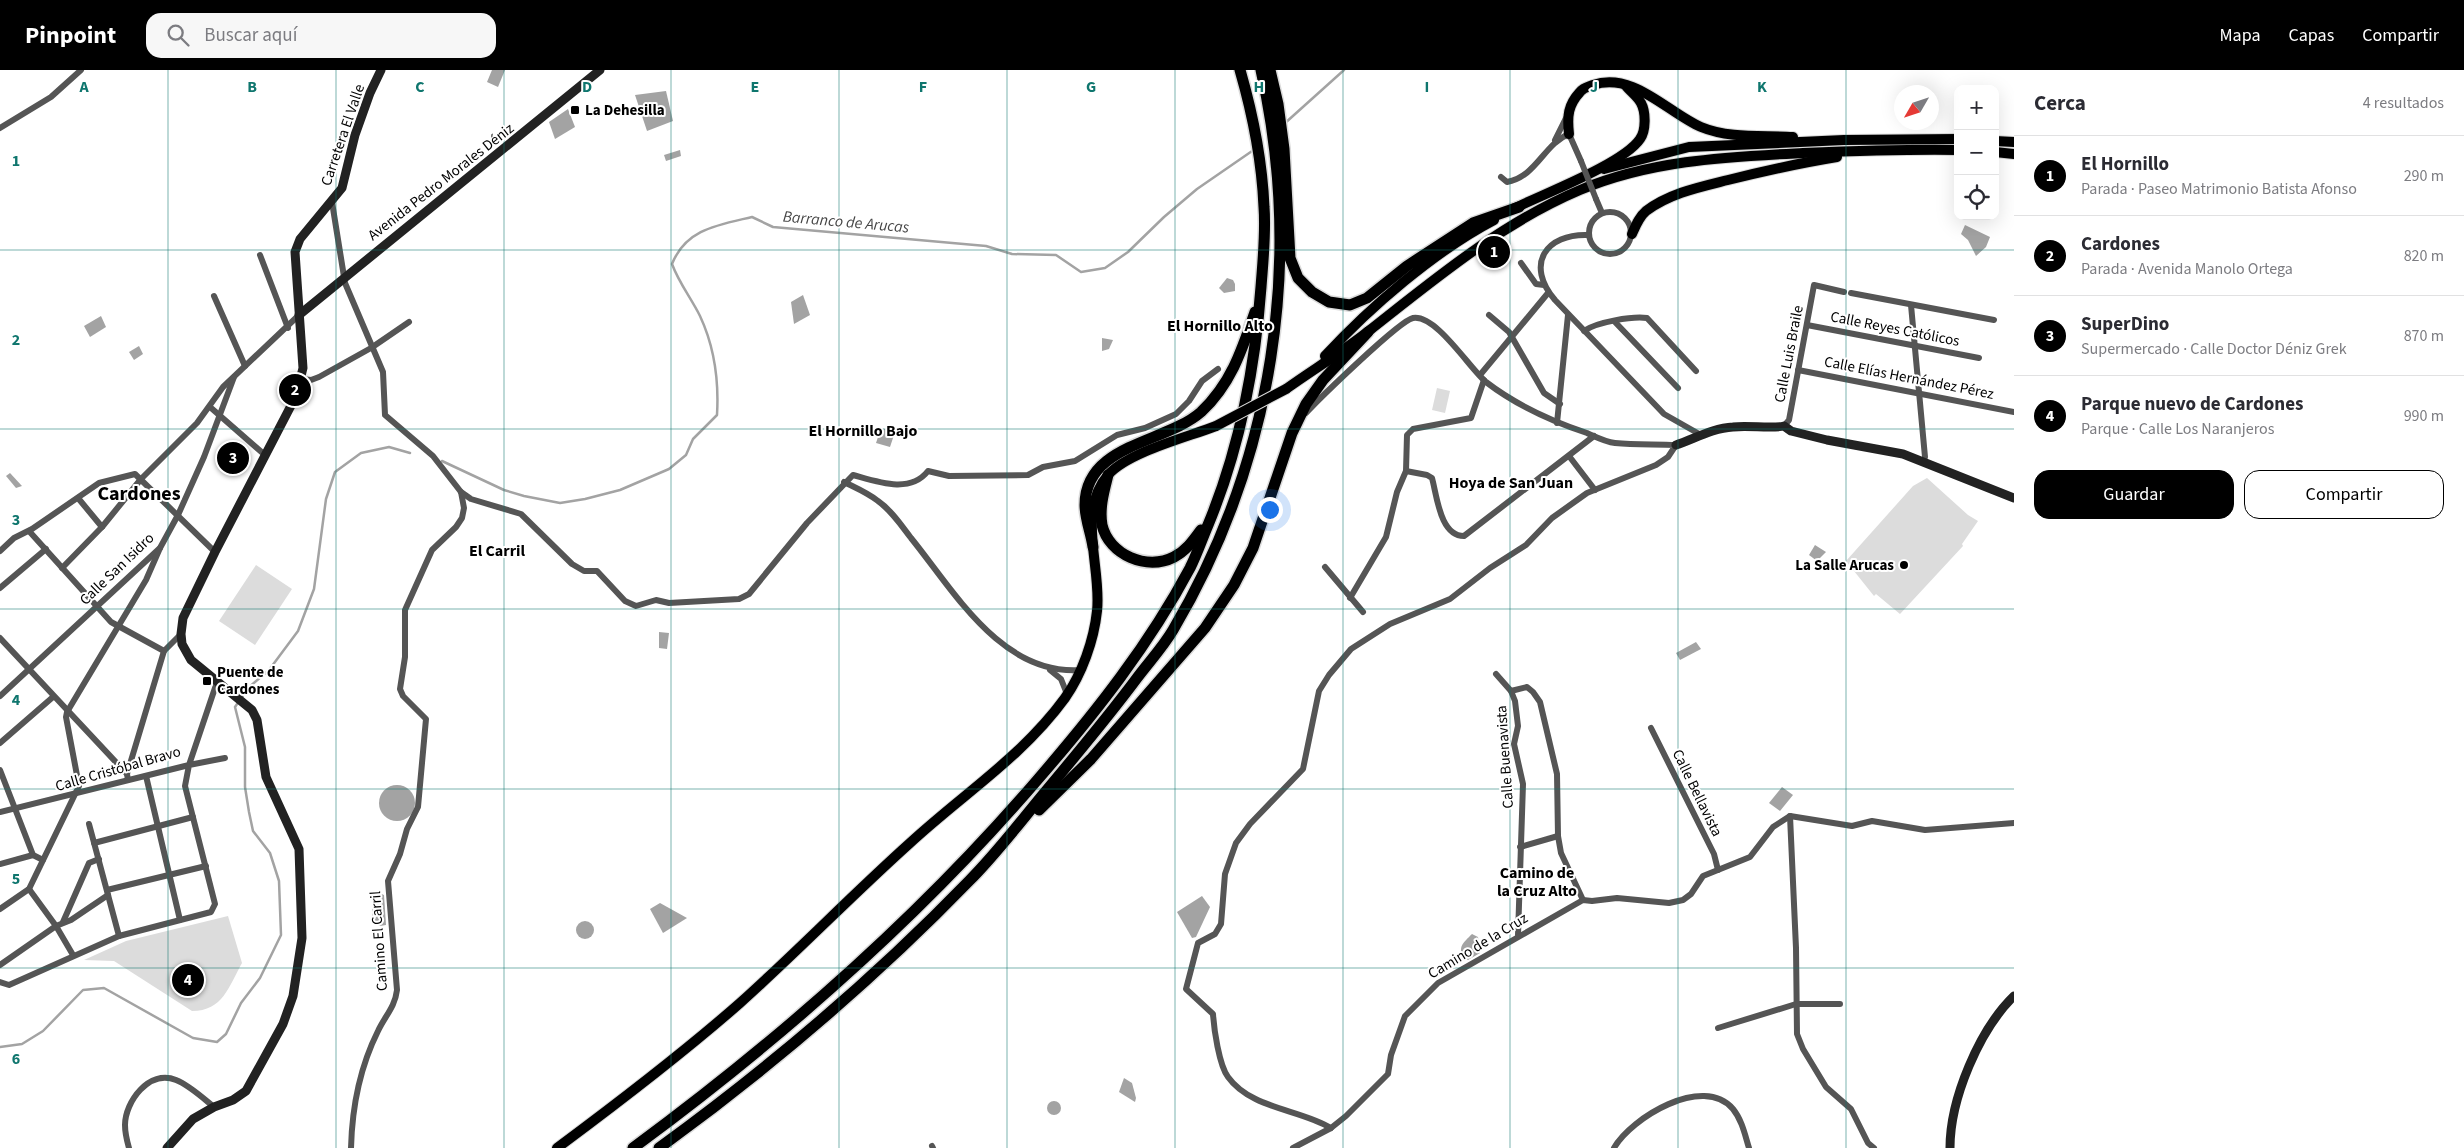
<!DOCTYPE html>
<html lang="es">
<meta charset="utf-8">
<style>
body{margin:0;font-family:"Source Sans 3",sans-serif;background:#f7f7f7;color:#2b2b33}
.controls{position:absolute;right:15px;top:15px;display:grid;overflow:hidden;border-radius:10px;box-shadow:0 5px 20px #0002}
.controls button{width:45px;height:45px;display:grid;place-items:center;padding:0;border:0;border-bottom:1px solid #e1e1e2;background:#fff;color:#2b2b33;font:25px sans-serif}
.compass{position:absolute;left:1894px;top:15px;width:45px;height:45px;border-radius:50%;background:#fff;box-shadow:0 5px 20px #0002;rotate:231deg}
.you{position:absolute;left:1269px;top:439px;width:18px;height:18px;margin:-12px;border:4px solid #fff;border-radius:50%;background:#1a73e8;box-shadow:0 0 0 8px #1a73e833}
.badge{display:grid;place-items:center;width:32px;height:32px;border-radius:50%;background:#000;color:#fff;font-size:16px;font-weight:700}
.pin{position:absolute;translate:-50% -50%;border:2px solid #fff;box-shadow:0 1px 5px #0006}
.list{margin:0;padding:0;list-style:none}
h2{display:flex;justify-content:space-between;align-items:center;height:65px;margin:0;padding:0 20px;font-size:21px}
h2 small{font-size:16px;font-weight:400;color:#7c7c81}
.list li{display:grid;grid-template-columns:32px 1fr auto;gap:15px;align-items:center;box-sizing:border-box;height:80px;padding:0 20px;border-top:1px solid #e1e1e2}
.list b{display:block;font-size:19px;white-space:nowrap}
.list p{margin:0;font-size:16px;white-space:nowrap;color:#7c7c81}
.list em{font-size:16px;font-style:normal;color:#7c7c81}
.actions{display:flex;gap:10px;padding:15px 20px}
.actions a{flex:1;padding:11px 0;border:1px solid #000;border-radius:15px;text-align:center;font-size:18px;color:#000}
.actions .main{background:#000;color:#fff}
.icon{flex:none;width:28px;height:28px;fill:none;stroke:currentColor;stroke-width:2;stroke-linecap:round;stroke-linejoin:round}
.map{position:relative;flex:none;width:2014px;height:1078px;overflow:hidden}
header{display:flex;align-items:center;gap:30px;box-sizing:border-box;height:70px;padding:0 25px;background:#000;color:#fff}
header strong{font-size:24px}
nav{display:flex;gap:28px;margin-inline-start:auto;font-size:18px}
.search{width:350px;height:45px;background:#f7f7f7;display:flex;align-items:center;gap:12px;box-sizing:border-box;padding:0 18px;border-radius:15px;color:#7c7c81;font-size:19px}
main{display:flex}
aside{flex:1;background:#fff}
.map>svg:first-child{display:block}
</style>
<header>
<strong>Pinpoint</strong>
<div class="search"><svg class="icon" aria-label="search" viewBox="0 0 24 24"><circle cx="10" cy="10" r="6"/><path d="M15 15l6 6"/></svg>Buscar aquí</div>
<nav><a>Mapa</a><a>Capas</a><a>Compartir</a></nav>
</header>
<main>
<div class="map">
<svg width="2014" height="1078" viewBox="0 0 2014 1078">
<rect width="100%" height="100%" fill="#fff"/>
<g fill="#dcdcdc">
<path d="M 1437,318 L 1450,321 L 1445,343 L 1432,340 Z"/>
<path d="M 1927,408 L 1968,445 L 1978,451 L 1962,474 L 1963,476 L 1900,544 L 1876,524 L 1874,526 L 1846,491 L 1913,416 Z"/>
<path d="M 256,495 L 292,519 L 255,575 L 219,551 Z"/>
<path d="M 228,846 L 242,893 C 229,916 223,941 192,941 L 114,891 L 84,890 L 126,871 Z"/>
</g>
<g fill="#a3a3a3">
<path d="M 492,0 L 505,0 L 498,17 L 487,12 Z"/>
<path d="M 666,21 L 673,51 L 647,61 L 635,25 Z"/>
<path d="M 568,39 L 575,57 L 555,69 L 549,52 Z"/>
<path d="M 680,80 L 681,86 L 666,91 L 664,85 Z"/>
<path d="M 1965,155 L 1990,167 L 1986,177 L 1976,186 L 1968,170 L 1961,164 Z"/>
<path d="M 1227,208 L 1233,210 L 1235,214 L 1235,221 L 1224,223 L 1219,218 Z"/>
<path d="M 803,225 L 810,245 L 794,254 L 791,232 Z"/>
<path d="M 101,246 L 106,257 L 90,267 L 84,256 Z"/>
<path d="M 1102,268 L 1113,270 L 1109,279 L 1102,281 Z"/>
<path d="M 139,276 L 143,284 L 134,290 L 129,282 Z"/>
<path d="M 881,358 L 895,362 L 890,377 L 876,373 Z"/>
<path d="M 10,403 L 22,416 L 16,418 L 6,406 Z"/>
<path d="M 1815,475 L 1826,482 L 1817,491 L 1809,485 Z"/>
<path d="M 659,562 L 669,563 L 667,579 L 659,578 Z"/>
<path d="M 1696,572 L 1701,579 L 1680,590 L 1676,583 Z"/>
<circle cx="397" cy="733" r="18"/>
<path d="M 1782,717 L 1793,725 L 1780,741 L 1769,733 Z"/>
<path d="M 374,821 L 384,825 L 386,855 L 380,856 L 372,853 L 372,829 Z"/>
<path d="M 1202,826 L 1210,837 L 1196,867 L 1192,868 L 1177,842 Z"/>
<path d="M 660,833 L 687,848 L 663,863 L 650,839 Z"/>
<circle cx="585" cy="860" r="9"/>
<path d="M 1472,864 L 1478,867 L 1480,883 L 1468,890 L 1463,889 C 1458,876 1463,873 1472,864 Z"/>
<path d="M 1124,1008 L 1132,1013 L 1136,1028 L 1135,1032 L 1119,1022 Z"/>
<circle cx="1054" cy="1038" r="7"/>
</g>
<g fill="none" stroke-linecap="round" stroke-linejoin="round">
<g stroke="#a3a3a3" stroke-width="2.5">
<path d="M 1284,54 L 1344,0"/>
<path d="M 442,391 L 504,420 L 524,426 L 560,433 L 585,429 L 620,420 L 669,399 L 686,385 L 693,369 L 717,345 C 719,311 714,276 700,246 C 691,228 679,213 672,194 C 686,159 718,155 752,147 L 773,157 L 986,176 L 1012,184 L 1056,185 L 1081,202 L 1105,198 L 1128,182 L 1164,147 L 1197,119 L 1255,79"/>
<path d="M 0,977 L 22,974 L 43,961 L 83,920 L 104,918 L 193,968 L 217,972 L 226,964 L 241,933 L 260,908 L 281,865 L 279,811 L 270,783 L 253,761 L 249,742 L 245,717 L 245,677 L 235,637 L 248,618 L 269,600 L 298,561 L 314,519 L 326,429 L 335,402 L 361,383 L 389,377 L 410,383"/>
</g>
<g stroke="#dbdbdb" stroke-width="12">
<g id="primary">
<path d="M 1569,64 C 1567,46 1568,35 1580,22 C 1584,17 1588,17 1593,15 C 1633,1 1668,43 1701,57 C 1730,69 1763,65 1793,67"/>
<path d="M 1995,71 L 2014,72"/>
<path d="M 1995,82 L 2014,84"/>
<path d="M 1604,99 L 1689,77 L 1844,70 L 1958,69"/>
<path d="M 1513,139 C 1543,124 1623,94 1640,69 C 1646,61 1646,42 1641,33 C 1638,27 1630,21 1626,16"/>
<path d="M 1632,164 C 1636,155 1639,147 1646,141 C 1670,123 1700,117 1728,110 C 1764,101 1800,93 1837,87"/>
<path d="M 1325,286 C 1370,237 1435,181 1494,150"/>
<path d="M 1286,319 C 1314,299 1344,281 1370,260 C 1436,208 1502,153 1580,120 C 1651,90 1727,87 1803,83 C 1854,81 1906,79 1958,80"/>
<path d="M 557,1078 C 619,1032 682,984 740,933 C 798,881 852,825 910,773 C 963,724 1022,687 1065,628 C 1082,604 1094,570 1097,541 C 1102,498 1076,442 1108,405 C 1128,382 1188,367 1216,356"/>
</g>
</g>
<g stroke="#dbdbdb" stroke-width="14">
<g id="highway">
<path d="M 1270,0 L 1278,34 L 1284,79 L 1290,188 L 1298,208 L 1312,222 L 1329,232 L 1350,235 L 1367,228 L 1407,196 L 1473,153 L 1519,137"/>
<path d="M 1108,405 C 1104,421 1099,438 1102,455 C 1109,485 1147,501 1174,487 C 1186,481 1193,471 1201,460"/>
<path d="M 1093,477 C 1091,463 1085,449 1085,435 C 1085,374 1166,373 1201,342 C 1231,314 1242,280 1255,242"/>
<path d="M 1039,740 L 1091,689 L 1205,558 L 1234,515 L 1253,478 L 1292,363 L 1306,334 L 1323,310 L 1368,262"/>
<path d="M 633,1078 C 781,969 919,848 1039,708 C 1096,642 1149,575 1190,498 C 1197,484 1202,469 1208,455 C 1240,378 1255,299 1261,217 C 1263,190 1266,163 1264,137 C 1262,90 1253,45 1240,0"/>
<path d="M 659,1078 C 769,998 874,909 969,811 C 997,783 1021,751 1046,721 C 1077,684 1108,647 1137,608 C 1149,592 1163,577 1173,560 C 1273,391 1304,192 1261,0"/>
</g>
</g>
<g stroke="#555" stroke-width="6">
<path d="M 0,58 L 51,27 L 81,0"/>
<path d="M 1555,70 L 1566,48"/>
<path d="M 1501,107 L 1507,112 C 1536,107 1544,74 1569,64 L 1581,91"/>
<path d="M 1596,129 L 1602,143"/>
<path d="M 332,132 L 345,213 L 383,302 L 385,345 L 433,386 L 461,422 L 464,438 L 462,448 L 456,457 L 432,480 L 405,540 L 405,587 L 400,619 L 403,626 L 426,649 L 418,737 L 407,759 L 400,784 L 388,811 L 397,920 C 395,937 385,946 378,961 C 360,997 352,1039 351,1078"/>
<circle cx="1610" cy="163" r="21"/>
<path d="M 1589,165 C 1545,163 1525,195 1555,230 L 1664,344 L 1701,365"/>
<path d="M 260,185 L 288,258"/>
<path d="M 1521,193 L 1536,214 L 1544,215"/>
<path d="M 1851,223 L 1994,250"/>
<path d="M 214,226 L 245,296"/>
<path d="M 1911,235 L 1925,387 L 1923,392"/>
<path d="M 1489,245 L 1509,262 L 1544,323 L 1560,334"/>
<path d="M 1615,252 L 1678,318"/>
<path d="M 1807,255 L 1979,288"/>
<path d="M 1584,261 C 1596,252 1633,246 1647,248 L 1696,301"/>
<path d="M 1798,300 L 2014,342"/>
<path d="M 1480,305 L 1548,223"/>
<path d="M 301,309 L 311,310 L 319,307 L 371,278 L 409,252"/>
<path d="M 210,337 L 265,385"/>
<path d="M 1306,343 C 1320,328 1399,251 1413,248 C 1436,244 1470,299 1486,312 C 1516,335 1551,351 1587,363 C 1596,367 1606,372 1615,373 C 1635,375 1656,374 1676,375 L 1668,387 L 1656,395 L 1587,423 L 1552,448 L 1526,475 L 1490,498 L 1450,529 L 1390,554 L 1351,579 L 1329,605 L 1319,621 L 1303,699 L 1250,754 L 1236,773 L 1225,804 L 1221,854 L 1215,864 L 1198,873 L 1186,919 L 1213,944 C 1214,959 1219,995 1228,1007 C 1251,1039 1300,1039 1331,1058"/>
<path d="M 1557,353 L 1568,245"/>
<path d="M 1784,356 L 1789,350 L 1814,215 L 1844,222"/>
<path d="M 1569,386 L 1595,420"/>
<path d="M 1406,401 L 1427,405 L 1432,408 C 1437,426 1440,466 1464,466 L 1594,366"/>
<path d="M 844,412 C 856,418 868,423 878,431 C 891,440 901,455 911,468 C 954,521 1001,605 1080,600"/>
<path d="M 461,422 L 471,429 L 521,444 L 572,494 L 584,501 L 597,501 L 625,531 L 636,536 L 656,530 L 669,533 L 739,529 L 749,524 L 807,453 L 853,405 C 878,412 910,424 928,401 L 949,406 L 1028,405 L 1043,397 L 1075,391 L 1117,365 L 1145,358 L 1176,344 L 1189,331 L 1202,311 L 1218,299"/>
<path d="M 78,428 L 102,457"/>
<path d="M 29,461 L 111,552 L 164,581"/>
<path d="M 0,481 L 14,468 L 32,459 L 99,413 L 135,404 L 215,482"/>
<path d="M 1325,497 L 1363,542"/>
<path d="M 62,498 L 102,457 L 141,409 L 197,353 L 223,317 L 299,245"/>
<path d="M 0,518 L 46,479"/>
<path d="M 1350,528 L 1386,467 L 1397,422 L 1406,401 L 1407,365 L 1413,359 L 1471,348 L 1484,310"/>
<path d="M 0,568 L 127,704 L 128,710"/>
<path d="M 1050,600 L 1061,609 L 1067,624"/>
<path d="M 1496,604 L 1511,621 L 1515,631 L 1518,656 L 1514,674 L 1523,714 L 1518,865"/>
<path d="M 1511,621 L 1527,617 L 1533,622 L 1540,632 L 1557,704 L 1558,766 L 1561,783 L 1583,830"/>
<path d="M 0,626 L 160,478 L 178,445 L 204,387 L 234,307"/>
<path d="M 1651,658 L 1714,784 L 1718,800"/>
<path d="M 0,673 L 53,627"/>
<path d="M 0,700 L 33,785 L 43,790"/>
<path d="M 127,704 L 164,581 L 181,564"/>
<path d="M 146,706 L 180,850"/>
<path d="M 0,742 L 189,695 L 217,612"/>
<path d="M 1790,746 L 1796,878 L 1797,964 L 1803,979 L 1826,1017 L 1851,1039 L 1868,1073 L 1874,1078"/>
<path d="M 89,754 L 119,866"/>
<path d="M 94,773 L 193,747"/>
<path d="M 1520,777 L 1558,766"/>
<path d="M 0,794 L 33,785"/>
<path d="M 29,819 L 56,856 L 73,885"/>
<path d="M 107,820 L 206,796"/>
<path d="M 0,839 L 29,819 L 79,716 L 66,647 L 67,642 L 146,510 L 160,478"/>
<path d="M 63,852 L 89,793 L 99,789"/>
<path d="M 0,895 L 56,856 L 71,850 L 108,825"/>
<path d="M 0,912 L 9,915 L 119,866 L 211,842 L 215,834 L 185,716 L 189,695 L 225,688"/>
<path d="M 1718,958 L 1796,934 L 1840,934"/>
<path d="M 932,1076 L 933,1078"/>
<path d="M 129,1078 C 127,1071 125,1063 125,1055 C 125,1032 149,999 176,1010 C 189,1015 203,1028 214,1037"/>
<path d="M 1293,1078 L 1331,1058 L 1346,1046 L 1388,1004 L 1391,985 L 1405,946 L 1438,913 L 1583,830 L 1592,831 L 1617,828 L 1669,833 L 1683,830 L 1691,824 L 1703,806 L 1750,787 L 1773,757 L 1790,746 L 1852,756 L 1872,751 L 1925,760 L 2014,753"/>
<path d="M 1614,1078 C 1631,1048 1703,1004 1733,1039 C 1742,1050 1745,1065 1749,1078"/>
</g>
<g stroke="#222" stroke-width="9">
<path d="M 299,245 L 600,0"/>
<path d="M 1676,375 C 1694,369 1713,358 1733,357 C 1748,355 1772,359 1784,356 L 1791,361 L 1827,370 L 1903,384 L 2014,428"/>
<path d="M 167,1078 L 193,1049 L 214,1037 L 233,1030 L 246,1021 L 283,954 L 293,926 L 302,868 L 299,779 L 266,707 L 257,650 L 252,640 L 191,590 L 182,574 L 181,564 L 183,548 L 215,482 L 296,326 L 303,298 L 295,182 L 300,169 L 342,118 L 355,65 L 370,23 L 381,0"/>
<path d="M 1950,1078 C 1950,1029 1979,960 2014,926"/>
</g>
<use href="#primary" stroke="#000" stroke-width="10"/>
<use href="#highway" stroke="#000" stroke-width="11"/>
<g stroke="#dbdbdb" stroke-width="12" stroke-linecap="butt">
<path id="primary-bridge" d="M 1216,356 L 1286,319"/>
</g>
<path stroke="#555" stroke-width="6" d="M 1581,91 L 1596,129"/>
<use href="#primary-bridge" stroke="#000" stroke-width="10"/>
</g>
<path fill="none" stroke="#0f766e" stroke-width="1" stroke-opacity="0.55" d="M 168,0 L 168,1078M 336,0 L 336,1078M 504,0 L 504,1078M 671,0 L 671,1078M 839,0 L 839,1078M 1007,0 L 1007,1078M 1175,0 L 1175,1078M 1343,0 L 1343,1078M 1510,0 L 1510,1078M 1678,0 L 1678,1078M 1846,0 L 1846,1078M 0,180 L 2014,180M 0,359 L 2014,359M 0,539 L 2014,539M 0,719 L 2014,719M 0,898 L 2014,898"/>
<g fill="#000" stroke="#fff" stroke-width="2">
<rect x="570" y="35" width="10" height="10" rx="2.5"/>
<circle cx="1904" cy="495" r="5"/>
<rect x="202" y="606" width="10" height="10" rx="2.5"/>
</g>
<g text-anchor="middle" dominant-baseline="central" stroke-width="4" stroke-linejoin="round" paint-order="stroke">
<g font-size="15" font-weight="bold" fill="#000" stroke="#fff" text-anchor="start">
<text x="585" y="40">La Dehesilla</text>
<text x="1894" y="495" text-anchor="end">La Salle Arucas</text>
<text x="217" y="602">Puente de<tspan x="217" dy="17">Cardones</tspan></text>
</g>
<g font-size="15" fill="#000" stroke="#fff">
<text transform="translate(343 65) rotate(-71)">Carretera El Valle</text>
<text transform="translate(441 112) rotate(-38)">Avenida Pedro Morales Déniz</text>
<text transform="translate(1895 259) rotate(11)">Calle Reyes Católicos</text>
<text transform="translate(1789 284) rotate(-79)">Calle Luis Braile</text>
<text transform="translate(1909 308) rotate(11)">Calle Elías Hernández Pérez</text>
<text transform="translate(117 499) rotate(-44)">Calle San Isidro</text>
<text transform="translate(1505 687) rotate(-94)">Calle Buenavista</text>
<text transform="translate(118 699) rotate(-16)">Calle Cristóbal Bravo</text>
<text transform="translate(1697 723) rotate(64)">Calle Bellavista</text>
<text transform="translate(379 871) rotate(-94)">Camino El Carril</text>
<text transform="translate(1478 876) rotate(-31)">Camino de la Cruz</text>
</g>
<g font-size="16" font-style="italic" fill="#444" stroke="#fff">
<text transform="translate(846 152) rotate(5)">Barranco de Arucas</text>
</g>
<g font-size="16" font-weight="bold" fill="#000" stroke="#fff">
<text x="1220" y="256">El Hornillo Alto</text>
<text x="863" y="361">El Hornillo Bajo</text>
<text x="1511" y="413">Hoya de San Juan</text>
<text x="497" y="481">El Carril</text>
<text x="1537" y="803">Camino de<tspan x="1537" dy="18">la Cruz Alto</tspan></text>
</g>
<g font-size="20" font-weight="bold" fill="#000" stroke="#fff">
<text x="139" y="424">Cardones</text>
</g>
</g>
<g font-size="16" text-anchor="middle" font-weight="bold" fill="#0f766e" stroke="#fff" stroke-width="4" stroke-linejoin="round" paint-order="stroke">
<text x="84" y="22">A</text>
<text x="252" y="22">B</text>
<text x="420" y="22">C</text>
<text x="587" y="22">D</text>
<text x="755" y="22">E</text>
<text x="923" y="22">F</text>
<text x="1091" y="22">G</text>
<text x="1259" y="22">H</text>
<text x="1427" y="22">I</text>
<text x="1594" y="22">J</text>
<text x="1762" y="22">K</text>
<text x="16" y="96">1</text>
<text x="16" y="275">2</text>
<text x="16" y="455">3</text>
<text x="16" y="635">4</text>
<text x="16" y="814">5</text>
<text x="16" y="994">6</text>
</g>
</svg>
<div class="controls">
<button>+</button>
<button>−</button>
<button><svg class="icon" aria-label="locate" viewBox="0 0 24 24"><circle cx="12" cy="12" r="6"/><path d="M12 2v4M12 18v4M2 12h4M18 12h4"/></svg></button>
</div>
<svg class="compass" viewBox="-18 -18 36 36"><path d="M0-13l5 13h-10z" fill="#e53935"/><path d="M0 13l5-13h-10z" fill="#7c7c81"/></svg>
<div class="you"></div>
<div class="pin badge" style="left:1494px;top:182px">1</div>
<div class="pin badge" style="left:295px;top:320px">2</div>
<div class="pin badge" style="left:233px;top:388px">3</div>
<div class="pin badge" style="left:188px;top:910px">4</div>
</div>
<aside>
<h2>Cerca<small>4 resultados</small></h2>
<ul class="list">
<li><span class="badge">1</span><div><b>El Hornillo</b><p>Parada · Paseo Matrimonio Batista Afonso</p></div><em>290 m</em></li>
<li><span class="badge">2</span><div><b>Cardones</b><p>Parada · Avenida Manolo Ortega</p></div><em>820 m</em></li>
<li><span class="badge">3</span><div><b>SuperDino</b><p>Supermercado · Calle Doctor Déniz Grek</p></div><em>870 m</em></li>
<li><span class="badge">4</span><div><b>Parque nuevo de Cardones</b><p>Parque · Calle Los Naranjeros</p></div><em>990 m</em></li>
</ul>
<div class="actions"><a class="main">Guardar</a><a>Compartir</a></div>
</aside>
</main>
